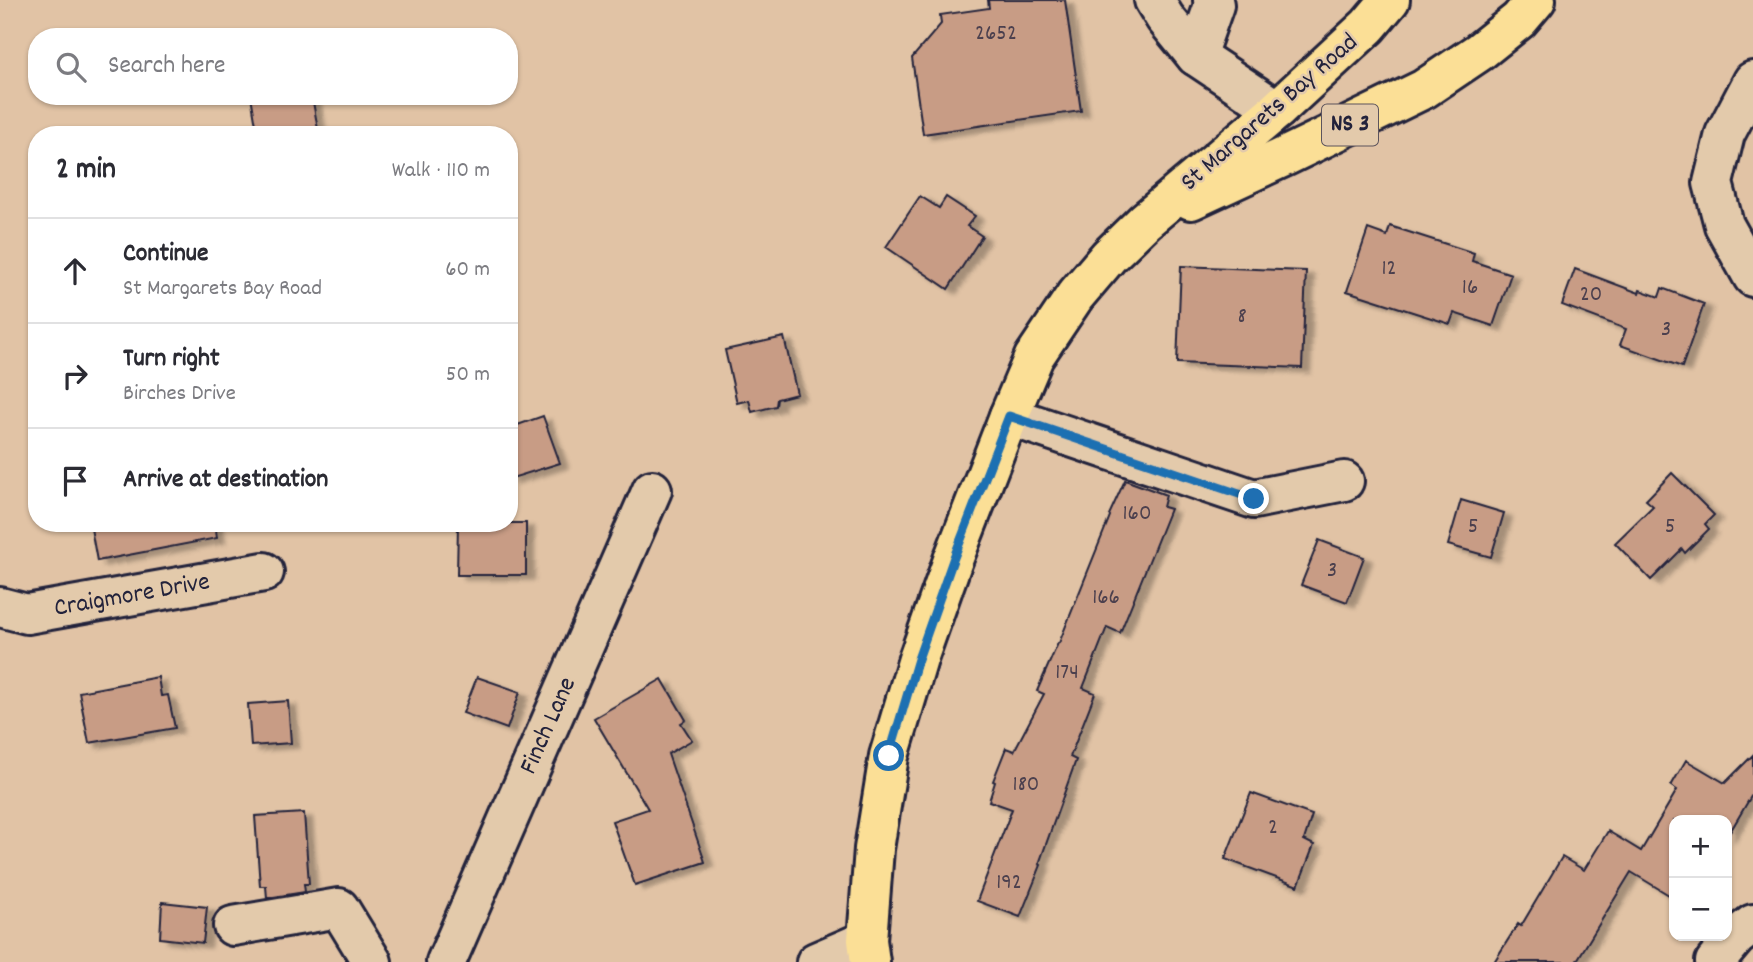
<!DOCTYPE html>
<meta charset="utf-8">
<style>
body{margin:0;font-family:Dekko,sans-serif;background:#f2f2f3;color:#2b2b33}
.controls{position:absolute;right:21px;bottom:21px;display:grid;overflow:hidden;border-radius:14px;box-shadow:0 2px 5px #0004}
.controls button{width:63px;height:63px;display:grid;place-items:center;padding:0;border:0;border-bottom:2px solid #e1e1e2;background:#fff;color:#2b2b33;font:35px sans-serif}
.stop{position:absolute;width:21px;height:21px;margin:-16px;border:5px solid #1f6fb2;border-radius:50%;background:#fff}
.stop.end{background:#1f6fb2;border-color:#fff;box-shadow:0 2px 7px #0008}
.list{margin:0;padding:0;list-style:none}
h2{display:flex;justify-content:space-between;align-items:center;height:91px;margin:0;padding:0 28px;font-size:30px}
h2 small{font-size:23px;font-weight:400;color:#7c7c81}
.list li{display:grid;grid-template-columns:46px 1fr auto;gap:21px;align-items:center;box-sizing:border-box;height:105px;padding:0 28px;border-top:2px solid #e1e1e2}
.list b{display:block;font-size:26px;white-space:nowrap}
.list p{margin:0;font-size:23px;white-space:nowrap;color:#7c7c81}
.list em{font-size:23px;font-style:normal;color:#7c7c81}
.icon{flex:none;width:38px;height:38px;fill:none;stroke:currentColor;stroke-width:2;stroke-linecap:round;stroke-linejoin:round}
.map{position:relative;flex:none;width:1753px;height:962px;overflow:hidden}
.search{position:absolute;background:#fff;box-shadow:0 2px 5px #0004;left:28px;top:28px;width:490px;height:77px;display:flex;align-items:center;gap:18px;box-sizing:border-box;padding:0 24px;border-radius:28px;color:#7c7c81;font-size:26px}
.panel{position:absolute;background:#fff;box-shadow:0 2px 5px #0004;left:28px;top:126px;width:490px;height:406px;border-radius:28px}
.map>svg:first-child{display:block}
</style>
<div class="map">
<svg width="1753" height="962" viewBox="0 0 1753 962">
<defs>
<filter id="shadow"><feDropShadow dx="8" dy="4.5" stdDeviation="2" flood-color="#0004"/></filter>
</defs>
<rect width="100%" height="100%" fill="#e1c3a5"/>
<filter id="ink" filterUnits="userSpaceOnUse"><feTurbulence type="fractalNoise" baseFrequency=".0143" numOctaves="2"/><feDisplacementMap in="SourceGraphic" scale="14" xChannelSelector="R" yChannelSelector="G"/><feConvolveMatrix kernelMatrix="1 2 1 2 8 2 1 2 1" color-interpolation-filters="sRGB"/></filter>
<g filter="url(#ink)">
<g fill="#c89c85" stroke="#22223b" stroke-width="2" filter="url(#shadow)">
<path d="M 988,0 L 1065,0 L 1081,111 L 923,134 L 912,58 L 941,24 L 940,15 L 989,8 Z"/>
<path d="M 251,96 L 312,96 L 319,135 L 266,135 L 265,129 L 257,131 Z"/>
<path d="M 920,196 L 939,208 L 946,197 L 975,216 L 967,226 L 982,236 L 948,289 L 886,247 Z"/>
<path d="M 1390,226 L 1474,253 L 1472,261 L 1511,274 L 1493,326 L 1454,313 L 1450,324 L 1347,291 L 1368,229 L 1387,236 Z"/>
<path d="M 1181,266 L 1306,271 L 1302,368 L 1177,363 Z"/>
<path d="M 1575,269 L 1639,293 L 1640,290 L 1659,297 L 1662,288 L 1704,304 L 1682,367 L 1620,345 L 1626,329 L 1562,305 Z"/>
<path d="M 784,337 L 797,394 L 777,399 L 776,406 L 752,412 L 749,400 L 737,403 L 725,350 Z"/>
<path d="M 543,416 L 560,463 L 509,479 L 509,428 Z"/>
<path d="M 1672,473 L 1714,515 L 1705,524 L 1709,529 L 1685,553 L 1682,549 L 1651,580 L 1615,543 L 1653,506 L 1646,500 Z"/>
<path d="M 1125,480 L 1166,495 L 1163,507 L 1170,509 L 1120,633 L 1107,627 L 1083,688 L 1095,693 L 1070,757 L 1076,760 L 1039,864 L 1041,865 L 1020,917 L 977,901 L 1012,809 L 989,801 L 995,782 L 993,781 L 1006,748 L 1014,751 L 1044,694 L 1037,691 L 1058,643 L 1059,643 L 1110,516 L 1109,515 Z"/>
<path d="M 1461,500 L 1504,513 L 1491,557 L 1448,545 Z"/>
<path d="M 90,523 L 215,523 L 217,538 L 97,561 Z"/>
<path d="M 458,523 L 526,523 L 526,575 L 457,575 Z"/>
<path d="M 1319,540 L 1364,557 L 1347,602 L 1301,585 Z"/>
<path d="M 158,677 L 161,696 L 168,695 L 175,728 L 89,743 L 79,692 Z"/>
<path d="M 477,677 L 520,692 L 507,729 L 463,713 Z"/>
<path d="M 662,679 L 686,720 L 681,723 L 692,740 L 668,754 L 705,862 L 635,885 L 612,821 L 648,809 L 594,718 Z"/>
<path d="M 288,701 L 291,743 L 251,746 L 248,704 Z"/>
<path d="M 1753,755 L 1753,793 L 1727,837 L 1727,820 L 1674,820 L 1674,898 L 1631,872 L 1576,962 L 1494,962 L 1518,924 L 1521,926 L 1562,857 L 1584,870 L 1608,831 L 1641,851 L 1677,790 L 1671,786 L 1686,760 L 1725,783 Z"/>
<path d="M 1251,793 L 1312,815 L 1304,840 L 1314,845 L 1298,886 L 1225,859 Z"/>
<path d="M 304,813 L 309,884 L 304,884 L 305,892 L 267,898 L 266,886 L 260,886 L 255,816 Z"/>
<path d="M 162,902 L 207,907 L 203,943 L 160,938 Z"/>
</g>
<g fill="none" stroke-linecap="round" stroke-linejoin="round">
<g stroke="#22223b" stroke-width="44">
<g id="minor">
<path d="M 1154,0 L 1165,18 L 1196,56 L 1277,110"/>
<path d="M 1196,56 L 1214,5 L 1213,0"/>
<path d="M 1753,81 L 1725,134 L 1713,183 L 1724,225 L 1753,277"/>
<path d="M 1009,416 L 1254,499 L 1344,481"/>
<path d="M 0,607 L 27,614 L 264,572"/>
<path d="M 233,926 L 339,908 L 372,962"/>
<path d="M 446,962 L 652,490"/>
<path d="M 816,962 L 867,940"/>
<path d="M 1715,962 L 1736,937 L 1753,924"/>
</g>
</g>
<g stroke="#22223b" stroke-width="44">
<g id="major">
<path d="M 1191,200 L 1286,156 L 1424,89 L 1479,52 L 1519,20 L 1536,0"/>
<path d="M 870,962 L 867,940 L 874,849 L 889,756 L 918,659 L 953,560 L 1009,416 L 1034,357 L 1075,296 L 1109,256 L 1145,221 L 1277,110 L 1368,26 L 1390,0"/>
</g>
</g>
<use href="#minor" stroke="#e3caab" stroke-width="38"/>
<use href="#major" stroke="#fbdf96" stroke-width="38"/>
</g>
</g>
<g fill="none" stroke-linecap="round" stroke-linejoin="round" filter="url(#ink)">
<path stroke="#1f6fb2" stroke-width="9" d="M 889,756 L 918,659 L 953,560 L 1009,416 L 1254,499"/>
</g>
<g text-anchor="middle" dominant-baseline="central" stroke-width="5" stroke-linejoin="round" paint-order="stroke">
<g font-size="23" fill="#4c404e">
<text x="996" y="34">2652</text>
<text x="1389" y="269">12</text>
<text x="1470" y="288">16</text>
<text x="1591" y="295">20</text>
<text x="1242" y="317">8</text>
<text x="1666" y="330">3</text>
<text x="1137" y="514">160</text>
<text x="1473" y="527">5</text>
<text x="1670" y="527">5</text>
<text x="1332" y="571">3</text>
<text x="1106" y="598">166</text>
<text x="1067" y="673">174</text>
<text x="1026" y="785">180</text>
<text x="1273" y="828">2</text>
<text x="1009" y="883">192</text>
</g>
<rect fill="#e3caab" stroke="#5c545d" stroke-width="2" x="1322" y="104.5" width="56" height="41" rx="5"/>
<g font-size="24" font-weight="bold" fill="#22223b">
<text x="1350" y="125">NS 3</text>
</g>
<g font-size="26" fill="#22223b" stroke="#e3caab">
<text transform="translate(1270 113) rotate(-41)">St Margarets Bay Road</text>
<text transform="translate(132 596) rotate(-10)">Craigmore Drive</text>
<text transform="translate(549 726) rotate(-66)">Finch Lane</text>
</g>
</g>
</svg>
<div class="controls">
<button>+</button>
<button>−</button>
</div>
<div class="stop" style="left:889px;top:756px"></div>
<div class="stop end" style="left:1254px;top:499px"></div>
<div class="search"><svg class="icon" aria-label="search" viewBox="0 0 24 24"><circle cx="10" cy="10" r="6"/><path d="M15 15l6 6"/></svg>Search here</div>
<section class="panel">
<h2>2 min<small>Walk · 110 m</small></h2>
<ul class="list">
<li><svg class="icon" aria-label="ahead" viewBox="0 0 24 24"><path d="M12 20V5M6 11l6-6 6 6"/></svg><div><b>Continue</b><p>St Margarets Bay Road</p></div><em>60 m</em></li>
<li><svg class="icon" aria-label="right" viewBox="0 0 24 24"><path d="M7 20v-9h11M14 6l5 5-5 5"/></svg><div><b>Turn right</b><p>Birches Drive</p></div><em>50 m</em></li>
<li><svg class="icon" aria-label="arrive" viewBox="0 0 24 24"><path d="M6 21V4h12l-3 4 3 4H6"/></svg><div><b>Arrive at destination</b></div></li>
</ul>
</section>
</div>
